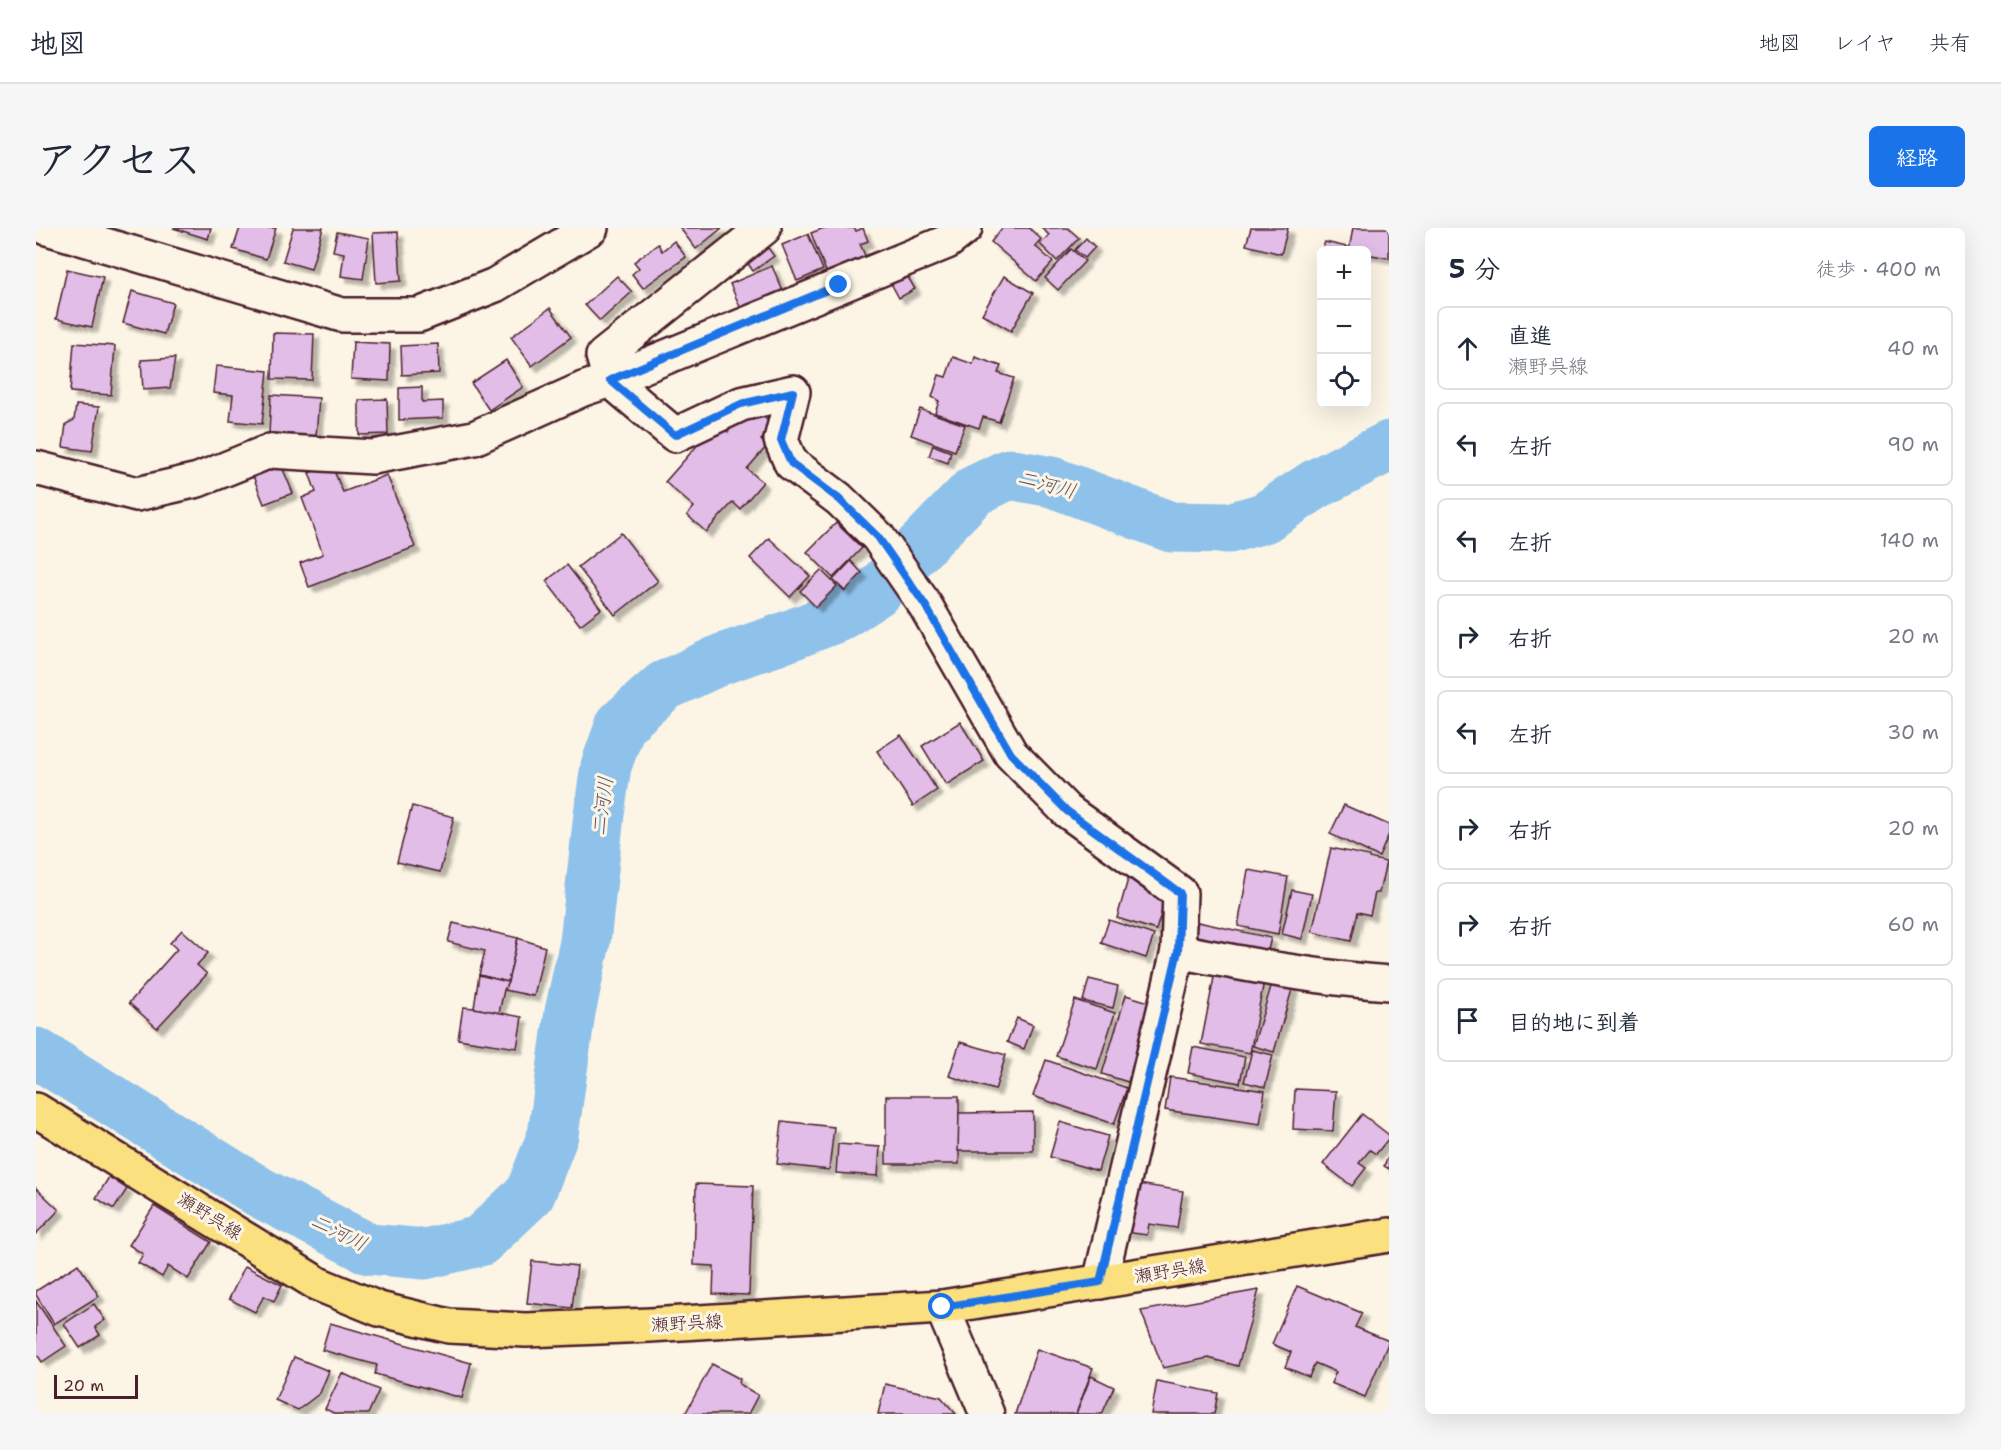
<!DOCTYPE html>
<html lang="ja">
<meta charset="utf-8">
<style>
body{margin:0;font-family:"Shantell Sans","Klee One",sans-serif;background:#f6f6f7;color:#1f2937}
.controls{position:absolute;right:18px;top:18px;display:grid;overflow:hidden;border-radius:9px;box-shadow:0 6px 24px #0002}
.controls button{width:54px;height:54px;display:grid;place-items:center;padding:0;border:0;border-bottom:2px solid #e0e1e3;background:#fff;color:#1f2937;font:30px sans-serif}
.scale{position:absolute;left:18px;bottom:15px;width:84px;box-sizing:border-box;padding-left:6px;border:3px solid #4a1f2b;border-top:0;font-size:16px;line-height:21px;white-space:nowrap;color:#4a1f2b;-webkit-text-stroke:4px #fcf5e5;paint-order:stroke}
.stop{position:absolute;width:18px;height:18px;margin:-14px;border:4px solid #1a73e8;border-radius:50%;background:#fff}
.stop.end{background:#1a73e8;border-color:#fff;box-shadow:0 2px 6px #0008}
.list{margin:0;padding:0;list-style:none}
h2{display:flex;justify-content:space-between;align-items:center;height:78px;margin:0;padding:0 24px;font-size:26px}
h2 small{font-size:20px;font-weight:400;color:#747a83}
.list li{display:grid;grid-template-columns:39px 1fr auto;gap:18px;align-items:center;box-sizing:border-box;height:84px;margin:0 12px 12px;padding:0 12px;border:2px solid #e0e1e3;border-radius:9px}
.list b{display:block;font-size:22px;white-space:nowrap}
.list p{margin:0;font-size:20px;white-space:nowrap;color:#747a83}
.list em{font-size:20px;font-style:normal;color:#747a83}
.icon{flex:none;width:33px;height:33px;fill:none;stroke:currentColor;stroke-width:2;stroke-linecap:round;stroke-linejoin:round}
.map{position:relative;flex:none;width:1353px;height:1186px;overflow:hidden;border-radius:9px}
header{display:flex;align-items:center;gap:36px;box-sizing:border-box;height:84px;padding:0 30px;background:#fff;border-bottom:2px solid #e0e1e3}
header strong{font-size:28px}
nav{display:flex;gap:33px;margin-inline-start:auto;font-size:21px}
.intro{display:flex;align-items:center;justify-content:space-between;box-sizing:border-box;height:144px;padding:0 36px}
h1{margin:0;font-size:42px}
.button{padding:15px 27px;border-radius:9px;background:#1a73e8;color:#fff;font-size:21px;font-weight:700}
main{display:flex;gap:36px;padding:0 36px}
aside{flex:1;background:#fff;border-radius:9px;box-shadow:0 6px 24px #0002}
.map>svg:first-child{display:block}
</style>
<header>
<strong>地図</strong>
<nav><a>地図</a><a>レイヤ</a><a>共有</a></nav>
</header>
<div class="intro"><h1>アクセス</h1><a class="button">経路</a></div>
<main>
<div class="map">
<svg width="1353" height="1186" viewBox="0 0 1353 1186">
<defs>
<filter id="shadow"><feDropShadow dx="5.5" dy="5.5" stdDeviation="1.5" flood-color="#0004"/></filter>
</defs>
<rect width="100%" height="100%" fill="#fcf5e5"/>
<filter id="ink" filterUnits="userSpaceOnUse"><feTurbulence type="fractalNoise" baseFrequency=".0167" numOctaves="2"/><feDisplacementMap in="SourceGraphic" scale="12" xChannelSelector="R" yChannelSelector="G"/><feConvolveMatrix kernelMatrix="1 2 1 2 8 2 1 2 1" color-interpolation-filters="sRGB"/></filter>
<g filter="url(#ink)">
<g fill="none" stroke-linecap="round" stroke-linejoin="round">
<path stroke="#8fc2eb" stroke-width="51" d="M 0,825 L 225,965 L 333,1021 L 389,1026 L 444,1013 L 494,966 L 517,907 L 534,784 L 549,714 L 563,586 L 570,538 L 585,496 L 628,458 L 686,431 L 742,412 L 801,389 L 840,364 L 938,263 L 973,246 L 1016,254 L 1135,299 L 1193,300 L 1228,290 L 1280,256 L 1353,218"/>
</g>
<g fill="#e1bde7" stroke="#4a1f2b" stroke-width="1.5" filter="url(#shadow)">
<path d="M 137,0 L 175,0 L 172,11 Z"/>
<path d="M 204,0 L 240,0 L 230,31 L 197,21 Z"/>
<path d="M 257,0 L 287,0 L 275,41 L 247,33 Z"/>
<path d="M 644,0 L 686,0 L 660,21 Z"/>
<path d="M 788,0 L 818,0 L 820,3 L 827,0 L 832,13 L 824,16 L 830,30 L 791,46 L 775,5 Z"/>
<path d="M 966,0 L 993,0 L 1005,11 L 999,18 L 1017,34 L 1000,53 L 955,14 Z"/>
<path d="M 1006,0 L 1032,0 L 1043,10 L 1021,33 L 1004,16 L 1013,7 Z"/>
<path d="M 1215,0 L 1252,0 L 1245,26 L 1210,17 Z"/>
<path d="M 1317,0 L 1353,0 L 1353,30 L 1330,26 L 1330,22 L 1313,22 Z"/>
<path d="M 301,4 L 333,10 L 327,51 L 305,48 L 308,25 L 297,23 Z"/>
<path d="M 362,4 L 365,53 L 340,55 L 337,5 Z"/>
<path d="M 772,6 L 787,42 L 761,53 L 746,17 Z"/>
<path d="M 1050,10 L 1059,19 L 1049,30 L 1039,22 Z"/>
<path d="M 638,13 L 650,29 L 607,60 L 596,46 L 603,40 L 598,34 L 622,16 L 626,23 Z"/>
<path d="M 727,13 L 738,28 L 717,43 L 706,27 Z"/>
<path d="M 1289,14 L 1311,19 L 1310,22 L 1286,22 Z"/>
<path d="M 1035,21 L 1049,33 L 1022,62 L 1009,50 Z"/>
<path d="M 865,37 L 879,61 L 863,70 L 850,46 Z"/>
<path d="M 736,38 L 747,63 L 705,81 L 694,56 Z"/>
<path d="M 31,41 L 67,49 L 56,99 L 20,91 Z"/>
<path d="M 581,48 L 596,64 L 564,93 L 549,77 Z"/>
<path d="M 968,48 L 997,65 L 975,103 L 946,86 Z"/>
<path d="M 96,63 L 137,75 L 128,106 L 87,95 Z"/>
<path d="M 514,80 L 535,109 L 496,138 L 475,109 Z"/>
<path d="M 237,105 L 278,106 L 276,152 L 236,151 Z"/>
<path d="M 317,114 L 354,116 L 353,153 L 315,151 Z"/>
<path d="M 38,115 L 79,118 L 75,167 L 34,164 Z"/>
<path d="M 402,116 L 403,145 L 366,147 L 365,118 Z"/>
<path d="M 917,129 L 937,136 L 939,129 L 965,138 L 962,145 L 978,150 L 963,194 L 947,189 L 943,200 L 899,185 L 903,173 L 896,169 L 903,147 L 910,149 Z"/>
<path d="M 139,130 L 134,160 L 107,162 L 105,132 Z"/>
<path d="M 470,132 L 487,159 L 453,182 L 435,155 Z"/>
<path d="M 180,138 L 232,143 L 226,196 L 194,193 L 197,167 L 177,165 Z"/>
<path d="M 386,159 L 386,174 L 407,173 L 407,190 L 363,192 L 363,160 Z"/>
<path d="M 235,167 L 283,170 L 280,208 L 233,205 Z"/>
<path d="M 351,171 L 352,206 L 323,207 L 323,172 Z"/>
<path d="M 40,177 L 63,179 L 56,223 L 27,219 L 30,196 L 38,192 Z"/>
<path d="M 718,181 L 738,198 L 725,212 L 731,218 L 711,241 L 727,254 L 704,281 L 697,274 L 670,304 L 651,287 L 658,279 L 629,254 L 681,195 L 692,204 L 707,186 Z"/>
<path d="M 884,181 L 929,197 L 919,223 L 875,207 Z"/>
<path d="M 897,217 L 915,224 L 912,235 L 893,228 Z"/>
<path d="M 243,232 L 257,265 L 228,276 L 215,243 Z"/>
<path d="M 295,236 L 307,264 L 351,247 L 379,319 L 273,359 L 264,335 L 287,326 L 266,270 L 280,264 L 273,245 Z"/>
<path d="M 800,295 L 826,320 L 797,350 L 771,324 Z"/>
<path d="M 585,305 L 622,353 L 579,387 L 542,339 Z"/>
<path d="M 733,310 L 774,348 L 754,369 L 714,330 Z"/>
<path d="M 815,333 L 826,345 L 809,363 L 797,352 Z"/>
<path d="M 531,337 L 565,381 L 544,397 L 510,353 Z"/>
<path d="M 785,342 L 801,358 L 780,379 L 764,363 Z"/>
<path d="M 924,494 L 948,533 L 910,557 L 886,518 Z"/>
<path d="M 865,507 L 901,562 L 877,578 L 841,523 Z"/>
<path d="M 1308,577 L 1353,597 L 1353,606 L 1343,629 L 1294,606 Z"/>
<path d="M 376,578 L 418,589 L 404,644 L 361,634 Z"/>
<path d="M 1295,620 L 1333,628 L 1333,630 L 1350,634 L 1343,665 L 1339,665 L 1334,687 L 1322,684 L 1315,713 L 1276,704 Z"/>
<path d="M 1212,642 L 1252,649 L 1242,706 L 1202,698 Z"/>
<path d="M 1092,651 L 1132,663 L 1120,702 L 1081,690 Z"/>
<path d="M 1256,662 L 1276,666 L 1266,711 L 1246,706 Z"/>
<path d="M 1073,692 L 1118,707 L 1110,730 L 1065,715 Z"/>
<path d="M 1162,694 L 1235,710 L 1229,734 L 1156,718 Z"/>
<path d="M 417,695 L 482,710 L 472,754 L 443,747 L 449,723 L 412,714 Z"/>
<path d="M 146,702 L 172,725 L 161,737 L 171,746 L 121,800 L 93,775 L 141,721 L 134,715 Z"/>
<path d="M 482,710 L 509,719 L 498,768 L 468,762 L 472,754 Z"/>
<path d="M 1179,744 L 1228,753 L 1214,825 L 1165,816 Z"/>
<path d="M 443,747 L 472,754 L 468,762 L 463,785 L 438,780 Z"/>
<path d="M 1053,751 L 1082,758 L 1077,780 L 1047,773 Z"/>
<path d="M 1237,752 L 1257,758 L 1238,824 L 1217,818 Z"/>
<path d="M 1090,767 L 1116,775 L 1092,854 L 1066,846 Z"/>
<path d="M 1039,772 L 1079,785 L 1061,841 L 1020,828 Z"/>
<path d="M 427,779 L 438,780 L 486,789 L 481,820 L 422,811 Z"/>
<path d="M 981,790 L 997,797 L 988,821 L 971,814 Z"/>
<path d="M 924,814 L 970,827 L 959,862 L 913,848 Z"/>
<path d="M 1157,819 L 1209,829 L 1204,855 L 1152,845 Z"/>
<path d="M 1216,822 L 1237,827 L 1229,859 L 1208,854 Z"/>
<path d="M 1010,832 L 1091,860 L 1078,896 L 997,868 Z"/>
<path d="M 1134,849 L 1229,863 L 1224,896 L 1129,882 Z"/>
<path d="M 1259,861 L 1300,863 L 1297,903 L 1257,901 Z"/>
<rect x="850" y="868" width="73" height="68"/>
<path d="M 997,884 L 997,923 L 922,923 L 923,885 Z"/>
<path d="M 1326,886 L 1353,907 L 1353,910 L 1340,926 L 1334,922 L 1323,935 L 1330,940 L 1316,958 L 1287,936 Z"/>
<path d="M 746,893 L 798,899 L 793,942 L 741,936 Z"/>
<path d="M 1024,894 L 1072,908 L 1062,943 L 1014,929 Z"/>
<path d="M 802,916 L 844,919 L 842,948 L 800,945 Z"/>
<path d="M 1353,927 L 1353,941 L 1348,938 Z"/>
<path d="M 73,949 L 91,961 L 78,981 L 60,970 Z"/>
<path d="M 1096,955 L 1147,963 L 1141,1000 L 1113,996 L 1111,1007 L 1089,1004 Z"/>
<path d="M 660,956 L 717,958 L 713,1067 L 677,1066 L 678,1038 L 658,1037 Z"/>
<path d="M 0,960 L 23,982 L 0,1006 Z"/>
<path d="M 118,978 L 175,1014 L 152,1051 L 132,1038 L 126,1049 L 102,1035 L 107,1026 L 93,1017 Z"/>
<path d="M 496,1033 L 541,1038 L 536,1080 L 491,1075 Z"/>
<path d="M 42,1036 L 63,1068 L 18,1096 L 0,1067 L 0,1063 Z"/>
<path d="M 209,1038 L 246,1057 L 238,1073 L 228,1068 L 219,1084 L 193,1071 Z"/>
<path d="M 1261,1058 L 1326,1085 L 1319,1099 L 1353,1113 L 1329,1169 L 1295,1155 L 1300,1144 L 1279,1135 L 1273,1149 L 1249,1139 L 1255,1124 L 1236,1116 Z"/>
<path d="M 1223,1062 L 1202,1138 L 1172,1130 L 1127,1140 L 1105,1083 Z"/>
<path d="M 0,1073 L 30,1118 L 6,1134 L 0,1125 Z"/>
<path d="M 58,1076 L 69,1092 L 59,1099 L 64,1107 L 44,1120 L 28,1096 Z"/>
<path d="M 294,1095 L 435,1135 L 426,1170 L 339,1146 L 341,1137 L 286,1122 Z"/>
<path d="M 1001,1121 L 1057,1140 L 1040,1186 L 979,1186 Z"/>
<path d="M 258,1129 L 293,1143 L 284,1165 L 262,1182 L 239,1172 Z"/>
<path d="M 676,1136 L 704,1151 L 703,1156 L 722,1167 L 712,1186 L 649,1186 Z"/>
<path d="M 306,1145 L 343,1162 L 332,1186 L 300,1186 L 289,1181 Z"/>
<path d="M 1055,1148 L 1078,1159 L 1066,1186 L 1040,1186 Z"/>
<path d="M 1121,1153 L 1182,1165 L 1178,1186 L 1115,1186 Z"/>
<path d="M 849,1156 L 905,1169 L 920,1186 L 842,1186 Z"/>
</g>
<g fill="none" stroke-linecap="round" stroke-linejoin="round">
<g stroke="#4a1f2b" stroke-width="38">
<g id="minor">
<path d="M 11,0 L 306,87 L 383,87 L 459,57 L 555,0"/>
<path d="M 728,0 L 567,128 L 574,152 L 639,207 L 705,176 L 757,164 L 745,212 L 755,235 L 803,271 L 842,309 L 889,377 L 975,526 L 1031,583 L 1144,665 L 1142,723 L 1064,1054"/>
<path d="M 0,240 L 101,266 L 162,252 L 234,223 L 337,229 L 438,210 L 547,161 L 574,152 L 911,14 L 929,0"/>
<path d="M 1142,723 C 1212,737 1282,750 1353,755"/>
<path d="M 906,1079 L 951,1186"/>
</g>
</g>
<g stroke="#4a1f2b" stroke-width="38">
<path id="major" d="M 0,882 L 282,1056 L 343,1081 L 413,1098 L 490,1102 L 614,1097 L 906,1079 L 1353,1007"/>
</g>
<use href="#minor" stroke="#fcf5e5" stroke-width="33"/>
<use href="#major" stroke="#fbe080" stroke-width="33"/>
</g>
</g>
<g fill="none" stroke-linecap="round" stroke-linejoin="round" filter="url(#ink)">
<path stroke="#1a73e8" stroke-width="8" d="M 803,57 L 574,152 L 639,207 L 705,176 L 757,164 L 745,212 L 755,235 L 803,271 L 842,309 L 889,377 L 975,526 L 1031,583 L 1144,665 L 1142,723 L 1064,1054 L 906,1079"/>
</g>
<g text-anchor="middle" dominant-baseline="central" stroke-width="6" stroke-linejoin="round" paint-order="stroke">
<g font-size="18" fill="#4a1f2b" stroke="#fcf5e5">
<text transform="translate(174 988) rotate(32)">瀬野呉線</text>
<text transform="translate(1134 1043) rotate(-9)">瀬野呉線</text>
<text transform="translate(651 1095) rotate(-3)">瀬野呉線</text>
</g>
<g font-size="20" font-style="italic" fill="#5f5065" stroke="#fcf5e5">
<text transform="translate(1011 256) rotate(15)">二河川</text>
<text transform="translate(566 578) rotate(-83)">二河川</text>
<text transform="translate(303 1004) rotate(26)">二河川</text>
</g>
</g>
</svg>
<div class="controls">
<button>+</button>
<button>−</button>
<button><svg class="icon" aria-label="locate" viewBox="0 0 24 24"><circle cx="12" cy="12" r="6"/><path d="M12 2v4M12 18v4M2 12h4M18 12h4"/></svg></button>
</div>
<div class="scale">20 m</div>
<div class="stop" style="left:906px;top:1079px"></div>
<div class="stop end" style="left:803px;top:57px"></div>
</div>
<aside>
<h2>5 分<small>徒歩 · 400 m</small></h2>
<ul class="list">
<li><svg class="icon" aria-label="ahead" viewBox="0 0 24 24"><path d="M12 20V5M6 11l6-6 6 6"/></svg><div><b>直進</b><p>瀬野呉線</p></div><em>40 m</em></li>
<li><svg class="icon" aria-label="left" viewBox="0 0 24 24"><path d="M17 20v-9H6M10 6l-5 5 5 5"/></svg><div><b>左折</b></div><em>90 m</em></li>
<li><svg class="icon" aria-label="left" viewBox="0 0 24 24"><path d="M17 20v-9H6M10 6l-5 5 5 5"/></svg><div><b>左折</b></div><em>140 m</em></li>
<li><svg class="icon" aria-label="right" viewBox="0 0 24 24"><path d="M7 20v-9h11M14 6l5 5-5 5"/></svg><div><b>右折</b></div><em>20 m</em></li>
<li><svg class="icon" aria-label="left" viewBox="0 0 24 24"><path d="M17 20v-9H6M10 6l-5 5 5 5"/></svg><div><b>左折</b></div><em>30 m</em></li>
<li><svg class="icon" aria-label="right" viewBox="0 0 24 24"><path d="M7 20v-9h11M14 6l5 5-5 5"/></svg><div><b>右折</b></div><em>20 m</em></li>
<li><svg class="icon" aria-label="right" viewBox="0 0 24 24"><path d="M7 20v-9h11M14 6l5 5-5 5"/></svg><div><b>右折</b></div><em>60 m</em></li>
<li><svg class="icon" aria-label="arrive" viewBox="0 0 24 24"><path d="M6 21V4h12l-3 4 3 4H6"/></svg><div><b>目的地に到着</b></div></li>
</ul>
</aside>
</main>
